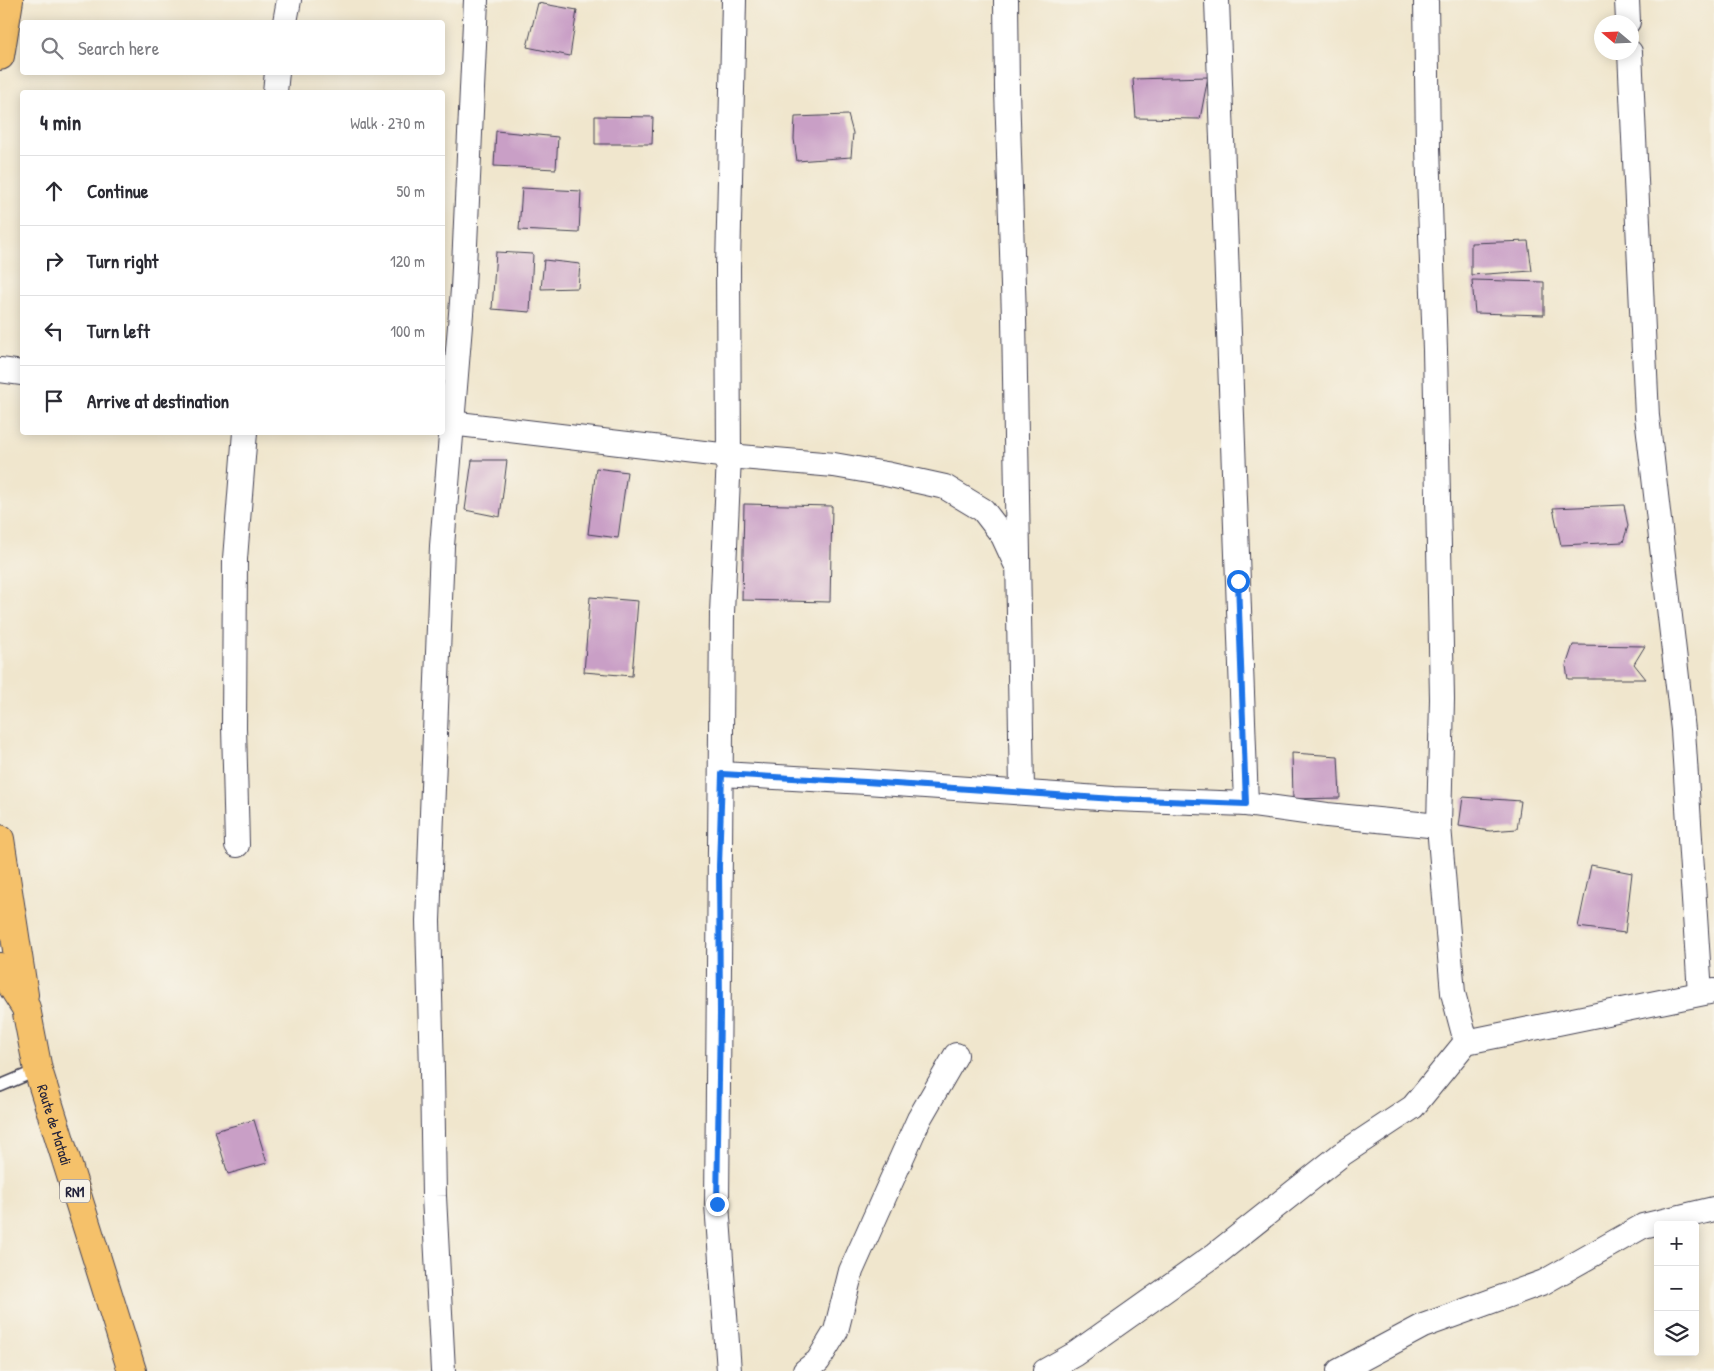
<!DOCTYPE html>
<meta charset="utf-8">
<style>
body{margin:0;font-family:"Patrick Hand",sans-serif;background:#f7f7f7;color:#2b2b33}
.controls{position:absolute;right:15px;bottom:15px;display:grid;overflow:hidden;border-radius:5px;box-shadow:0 2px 12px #0003}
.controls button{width:45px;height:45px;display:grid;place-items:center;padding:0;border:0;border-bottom:1px solid #e1e1e2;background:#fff;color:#2b2b33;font:25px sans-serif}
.compass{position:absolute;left:1594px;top:15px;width:45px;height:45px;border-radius:50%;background:#fff;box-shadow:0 2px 12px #0003;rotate:289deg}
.stop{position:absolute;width:15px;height:15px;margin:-11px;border:4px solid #1a73e8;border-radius:50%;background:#fff}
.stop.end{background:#1a73e8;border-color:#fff;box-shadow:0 1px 5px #0008}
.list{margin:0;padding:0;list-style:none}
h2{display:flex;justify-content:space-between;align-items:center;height:65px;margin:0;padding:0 20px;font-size:21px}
h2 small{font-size:16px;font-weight:400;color:#7c7c81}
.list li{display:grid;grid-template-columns:32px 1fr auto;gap:15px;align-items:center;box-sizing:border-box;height:70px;padding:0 20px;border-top:1px solid #e1e1e2}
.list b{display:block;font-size:19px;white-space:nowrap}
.list em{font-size:16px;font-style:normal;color:#7c7c81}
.icon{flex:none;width:28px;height:28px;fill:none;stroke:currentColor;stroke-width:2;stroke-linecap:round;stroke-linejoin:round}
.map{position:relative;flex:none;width:1714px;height:1371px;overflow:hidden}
.search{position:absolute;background:#fff;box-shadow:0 2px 12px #0003;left:20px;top:20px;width:425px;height:55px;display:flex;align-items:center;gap:12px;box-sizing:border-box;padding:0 18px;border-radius:5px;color:#7c7c81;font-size:19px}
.panel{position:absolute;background:#fff;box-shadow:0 2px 12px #0003;left:20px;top:90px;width:425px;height:345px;border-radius:5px}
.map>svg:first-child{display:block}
</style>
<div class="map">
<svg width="1714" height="1371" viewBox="0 0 1714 1371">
<rect width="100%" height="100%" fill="#f7f3e8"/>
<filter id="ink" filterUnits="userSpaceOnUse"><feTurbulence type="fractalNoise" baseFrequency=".02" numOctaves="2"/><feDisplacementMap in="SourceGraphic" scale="10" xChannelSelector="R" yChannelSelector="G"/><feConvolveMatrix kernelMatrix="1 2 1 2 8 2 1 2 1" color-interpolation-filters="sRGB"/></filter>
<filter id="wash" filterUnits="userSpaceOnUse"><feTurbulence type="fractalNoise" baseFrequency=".0096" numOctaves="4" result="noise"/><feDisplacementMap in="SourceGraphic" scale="20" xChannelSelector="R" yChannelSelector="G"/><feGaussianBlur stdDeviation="1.12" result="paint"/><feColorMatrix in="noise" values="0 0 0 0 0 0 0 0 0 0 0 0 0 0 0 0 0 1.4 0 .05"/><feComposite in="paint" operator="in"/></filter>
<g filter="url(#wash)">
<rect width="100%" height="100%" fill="#f0e6cd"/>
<g id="blocks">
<g fill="#c99fc6">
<path d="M 538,3 L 577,10 L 570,56 L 527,47 Z"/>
<path d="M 1208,77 L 1200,119 L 1136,118 L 1133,79 Z"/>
<path d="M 848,115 L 853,133 L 851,157 L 797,161 L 794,139 L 795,117 Z"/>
<path d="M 595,116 L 653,117 L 652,144 L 595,144 Z"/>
<path d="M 496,131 L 558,137 L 556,169 L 494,166 Z"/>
<path d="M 522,188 L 581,191 L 579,233 L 519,230 Z"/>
<path d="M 1528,241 L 1532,271 L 1471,275 L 1471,243 Z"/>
<path d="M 496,252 L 533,254 L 530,312 L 492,309 Z"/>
<path d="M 544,260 L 580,264 L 578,288 L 541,289 Z"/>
<path d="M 1472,280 L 1544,282 L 1544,315 L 1475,313 Z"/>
<path d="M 472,460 L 507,460 L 500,517 L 465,510 Z"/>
<path d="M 596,468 L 627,472 L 618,538 L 588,534 Z"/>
<path d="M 744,504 L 832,506 L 830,602 L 742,600 Z"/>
<path d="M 1624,505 L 1628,526 L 1623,542 L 1561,545 L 1553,508 Z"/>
<path d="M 590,597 L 638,601 L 632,676 L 584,672 Z"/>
<path d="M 1573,645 L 1645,646 L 1634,664 L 1646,679 L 1568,679 L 1566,666 Z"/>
<path d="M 1292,753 L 1338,756 L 1340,798 L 1293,799 Z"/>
<path d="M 1463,797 L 1521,801 L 1517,829 L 1490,831 L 1459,826 Z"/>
<path d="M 1591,865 L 1632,873 L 1625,933 L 1578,927 Z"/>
<path d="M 254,1120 L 267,1163 L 228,1174 L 215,1131 Z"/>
</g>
</g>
</g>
<g filter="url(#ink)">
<use href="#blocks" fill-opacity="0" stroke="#413f51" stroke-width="1"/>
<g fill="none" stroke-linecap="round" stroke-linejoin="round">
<g stroke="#413f51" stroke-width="14">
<path id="lane" d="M 0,1086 L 38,1070"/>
</g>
<g stroke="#413f51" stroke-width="26">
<g id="street">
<path d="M 1006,0 L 1007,89 L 1014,318 L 1022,792"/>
<path d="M 1217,0 L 1246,804"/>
<path d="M 1426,0 L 1428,147 L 1435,350 L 1440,596 L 1442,699 L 1439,826 L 1453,993 L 1466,1042"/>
<path d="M 1627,0 L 1628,22"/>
<path d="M 285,22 L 289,0"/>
<path d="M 1630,52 L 1647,416 L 1683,730 L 1700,993"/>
<path d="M 275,92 L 277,72"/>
<path d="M 0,370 L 22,373"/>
<path d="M 442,422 L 729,456 L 834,465 L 886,474 L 945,487 L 983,510 L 1003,536 L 1015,562"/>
<path d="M 722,774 L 866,782 L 1114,799 L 1246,804 L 1327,815 L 1439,826"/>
<path d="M 237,845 L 234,727 L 235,559 L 245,432"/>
<path d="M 443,1371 L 434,1196 L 432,1071 L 428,921 L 442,546 L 463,289 L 476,0"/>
<path d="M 729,1371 L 717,1204 L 722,613 L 729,456 L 728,268 L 734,0"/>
<path d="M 805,1371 L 818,1361 L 836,1331 L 851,1271 L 919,1119 L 956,1055"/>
<path d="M 1045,1371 L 1075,1354 L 1216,1254 L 1342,1154 L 1413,1107 L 1466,1042 L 1714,991"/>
<path d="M 1339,1371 L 1423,1326 L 1544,1282 L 1643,1226 L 1714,1209"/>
</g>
</g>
<g stroke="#413f51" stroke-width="30">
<g id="highway">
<path d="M 0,56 L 9,0"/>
<path d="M 0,839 L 24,995"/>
<path id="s1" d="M 0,967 L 26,1008 L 38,1070 L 132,1371"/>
</g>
</g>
<use href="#lane" stroke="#fff" stroke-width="11"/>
<use href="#street" stroke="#fff" stroke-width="24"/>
<use href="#highway" stroke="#f5c16b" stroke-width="28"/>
</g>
</g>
<g fill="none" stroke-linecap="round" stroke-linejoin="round" filter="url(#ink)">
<path stroke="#1a73e8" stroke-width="6" d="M 717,1204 L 720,1014 L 719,866 L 722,774 L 866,782 L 1114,799 L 1246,804 L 1238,581"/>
</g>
<g text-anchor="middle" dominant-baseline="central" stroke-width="4" stroke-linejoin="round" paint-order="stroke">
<rect fill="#f7f3e8" stroke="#62616f" stroke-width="1" x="60" y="1179.5" width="30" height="23" rx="4"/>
<g font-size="14" font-weight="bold" fill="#22223b">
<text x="75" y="1191">RN1</text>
</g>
<g font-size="15" fill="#22223b" stroke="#f7f3e8">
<text stroke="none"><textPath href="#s1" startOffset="169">Route de Matadi</textPath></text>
</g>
</g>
</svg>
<div class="controls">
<button>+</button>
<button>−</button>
<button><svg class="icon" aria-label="layers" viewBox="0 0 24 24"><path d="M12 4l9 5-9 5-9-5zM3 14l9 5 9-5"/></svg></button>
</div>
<svg class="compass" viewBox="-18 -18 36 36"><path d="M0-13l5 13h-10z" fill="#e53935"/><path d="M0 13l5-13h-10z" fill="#7c7c81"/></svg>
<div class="stop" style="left:1238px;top:581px"></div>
<div class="stop end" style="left:717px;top:1204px"></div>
<div class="search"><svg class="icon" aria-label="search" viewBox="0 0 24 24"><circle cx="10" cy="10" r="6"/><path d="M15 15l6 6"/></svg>Search here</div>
<section class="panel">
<h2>4 min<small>Walk · 270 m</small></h2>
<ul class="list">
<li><svg class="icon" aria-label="ahead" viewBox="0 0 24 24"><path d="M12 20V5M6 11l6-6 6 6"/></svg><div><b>Continue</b></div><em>50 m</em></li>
<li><svg class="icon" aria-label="right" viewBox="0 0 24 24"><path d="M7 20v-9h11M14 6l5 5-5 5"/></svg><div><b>Turn right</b></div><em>120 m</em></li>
<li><svg class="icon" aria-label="left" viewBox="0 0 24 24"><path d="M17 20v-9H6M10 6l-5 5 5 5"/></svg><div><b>Turn left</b></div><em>100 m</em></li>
<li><svg class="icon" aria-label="arrive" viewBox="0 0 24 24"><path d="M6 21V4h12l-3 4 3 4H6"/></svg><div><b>Arrive at destination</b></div></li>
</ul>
</section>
</div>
